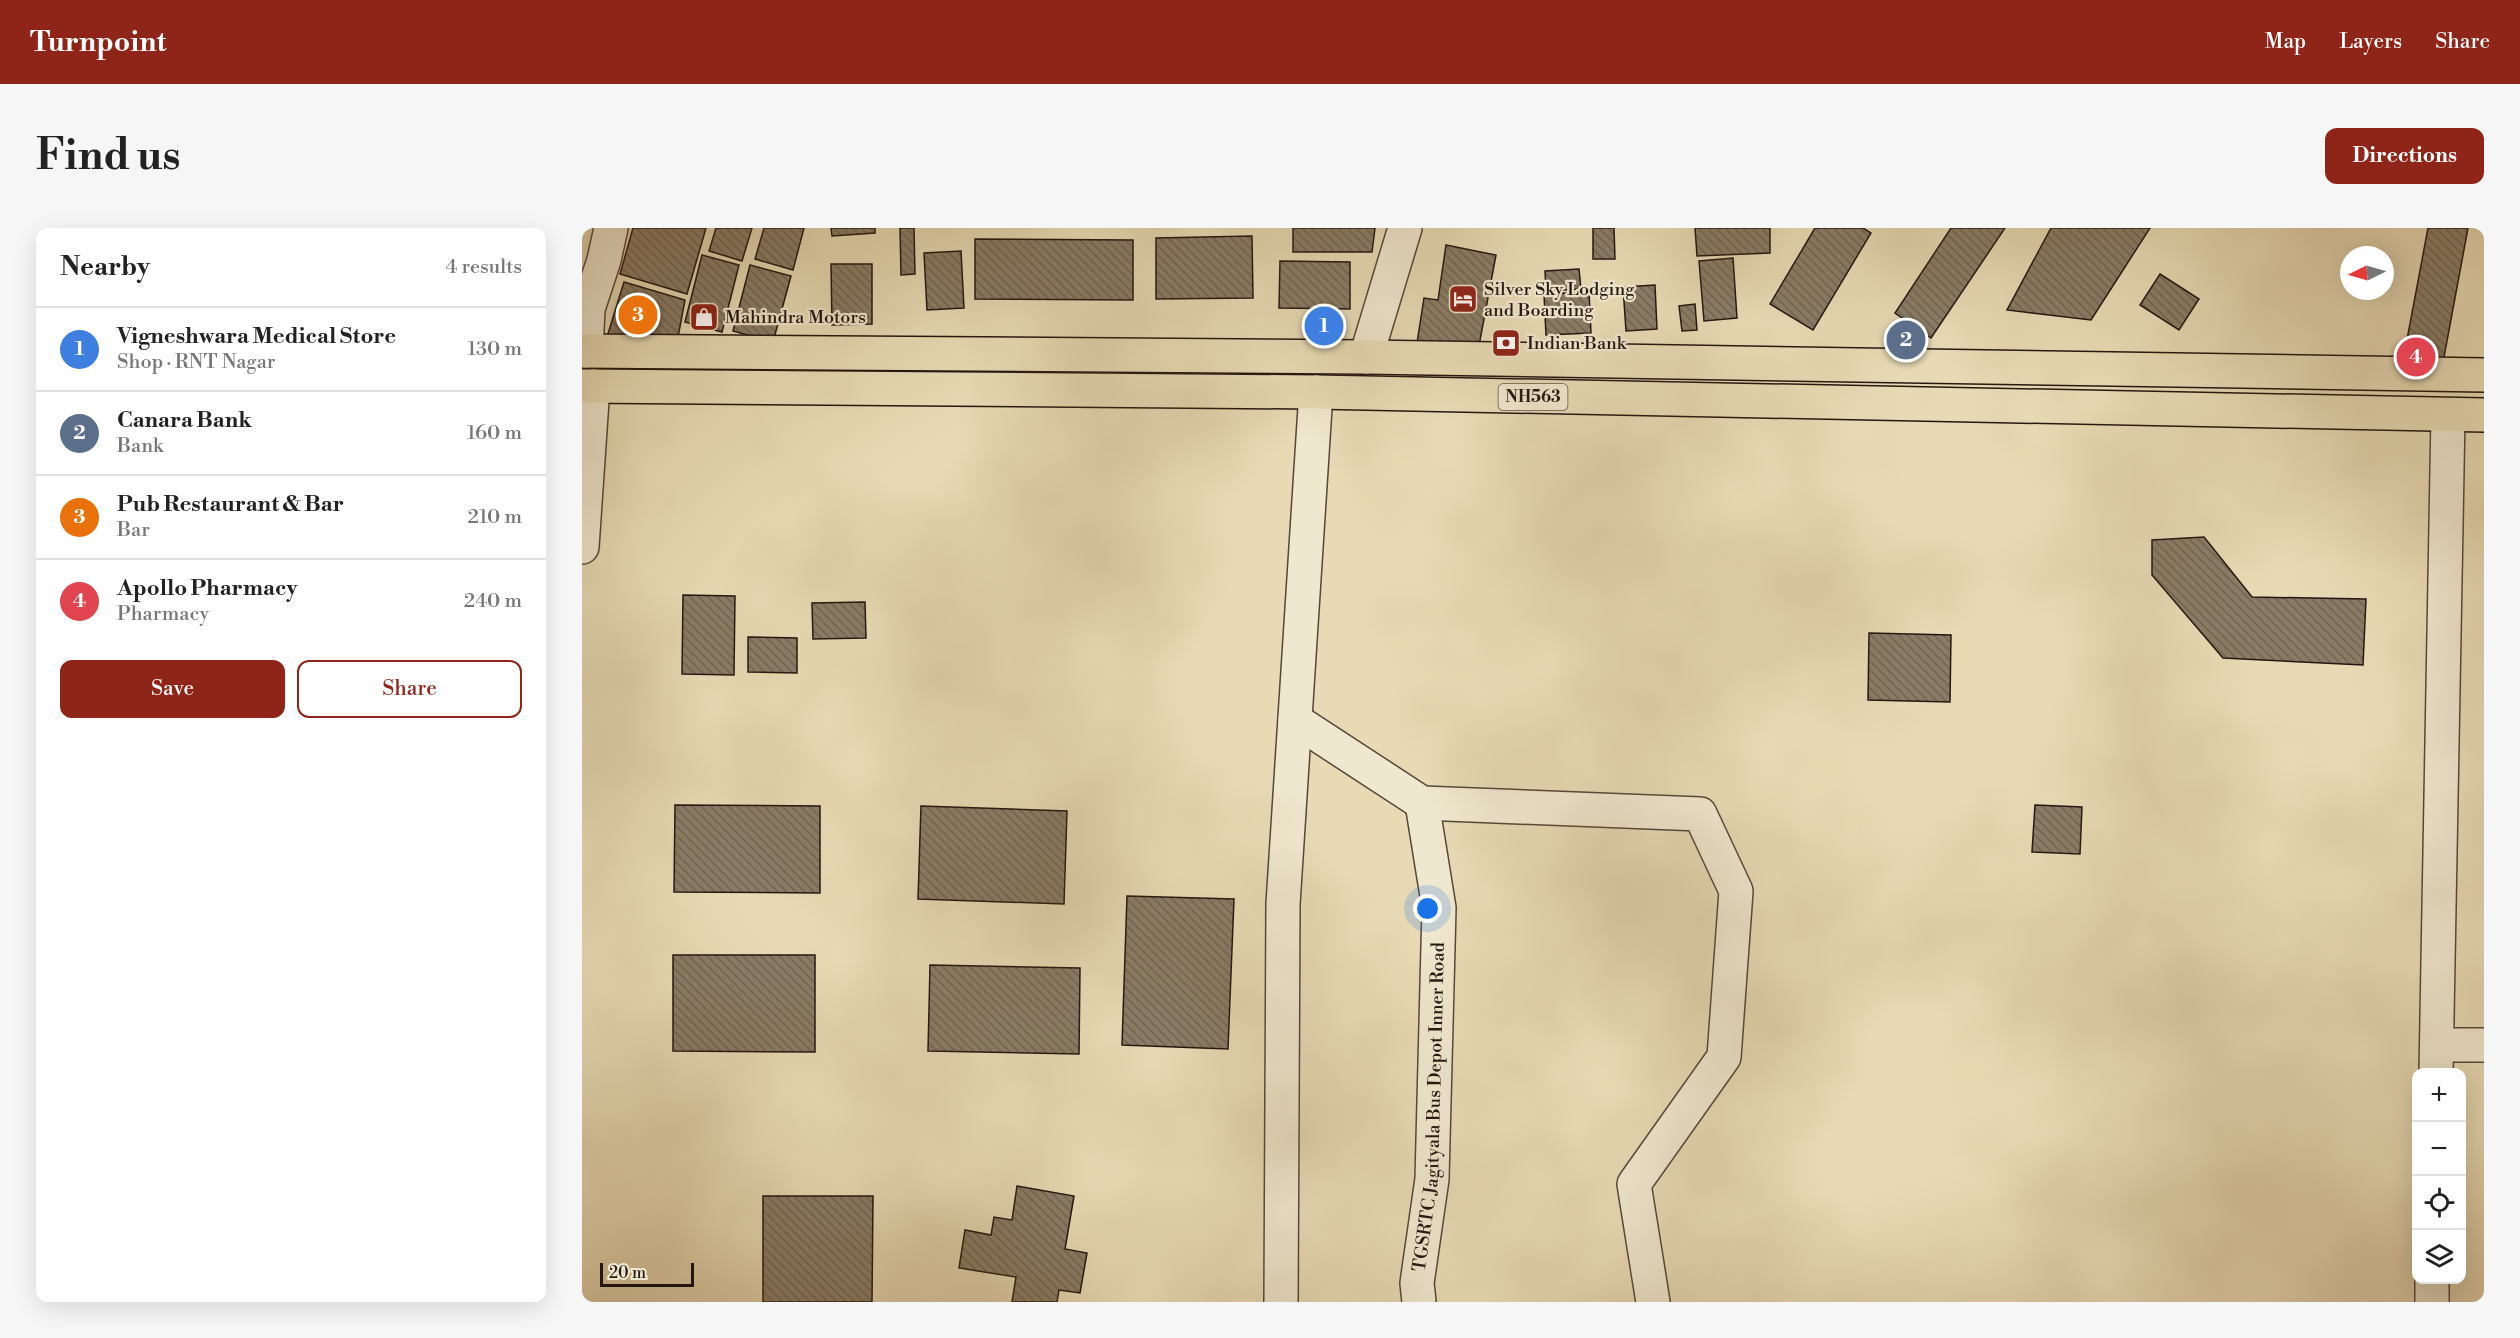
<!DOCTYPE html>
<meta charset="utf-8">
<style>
body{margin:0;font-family:"Libre Bodoni",serif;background:#f6f6f6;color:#222}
.controls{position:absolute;right:18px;bottom:18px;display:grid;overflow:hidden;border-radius:12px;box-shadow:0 6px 24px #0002}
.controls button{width:54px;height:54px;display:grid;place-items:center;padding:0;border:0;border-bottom:2px solid #e0e0e0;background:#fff;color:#222;font:30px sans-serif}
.compass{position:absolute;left:1758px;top:18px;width:54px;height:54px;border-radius:50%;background:#fff;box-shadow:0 6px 24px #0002;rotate:265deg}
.scale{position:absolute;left:18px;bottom:15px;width:94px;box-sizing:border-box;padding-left:6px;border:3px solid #241712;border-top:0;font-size:16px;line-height:21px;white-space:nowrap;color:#241712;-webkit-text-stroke:4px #efe7ce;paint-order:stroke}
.you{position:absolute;left:846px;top:681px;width:21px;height:21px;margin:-15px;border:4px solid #fff;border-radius:50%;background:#1a73e8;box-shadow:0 0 0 9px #1a73e833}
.badge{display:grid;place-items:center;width:39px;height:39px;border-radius:50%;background:#8f2418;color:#fff;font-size:20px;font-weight:700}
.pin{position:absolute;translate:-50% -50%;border:3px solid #fff;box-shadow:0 2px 6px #0006}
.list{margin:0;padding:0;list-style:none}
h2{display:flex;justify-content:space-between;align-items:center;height:78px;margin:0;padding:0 24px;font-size:26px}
h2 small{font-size:20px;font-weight:400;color:#767676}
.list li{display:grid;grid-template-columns:39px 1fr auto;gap:18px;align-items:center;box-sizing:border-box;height:84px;padding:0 24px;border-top:2px solid #e0e0e0}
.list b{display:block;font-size:22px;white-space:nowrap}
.list p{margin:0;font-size:20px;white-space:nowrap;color:#767676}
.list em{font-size:20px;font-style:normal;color:#767676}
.actions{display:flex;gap:12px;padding:18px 24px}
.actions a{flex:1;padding:14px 0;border:2px solid #8f2418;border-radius:12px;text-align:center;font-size:21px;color:#8f2418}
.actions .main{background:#8f2418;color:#fff}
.icon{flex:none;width:33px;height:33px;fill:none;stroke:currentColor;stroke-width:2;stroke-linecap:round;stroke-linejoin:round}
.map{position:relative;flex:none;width:1902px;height:1074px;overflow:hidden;border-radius:12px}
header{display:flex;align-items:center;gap:36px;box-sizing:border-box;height:84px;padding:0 30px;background:#8f2418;color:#fff}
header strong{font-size:28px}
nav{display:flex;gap:33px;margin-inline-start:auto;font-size:21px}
.intro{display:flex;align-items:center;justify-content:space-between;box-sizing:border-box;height:144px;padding:0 36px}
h1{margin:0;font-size:42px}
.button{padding:15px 27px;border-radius:12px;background:#8f2418;color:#fff;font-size:21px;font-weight:700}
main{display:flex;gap:36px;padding:0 36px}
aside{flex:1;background:#fff;border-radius:12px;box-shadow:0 6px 24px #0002}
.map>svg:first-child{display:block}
</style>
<header>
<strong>Turnpoint</strong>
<nav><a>Map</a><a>Layers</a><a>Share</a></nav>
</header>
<div class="intro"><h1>Find us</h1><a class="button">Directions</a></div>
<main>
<aside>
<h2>Nearby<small>4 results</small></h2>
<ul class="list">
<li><span class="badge" style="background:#3f7fe0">1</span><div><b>Vigneshwara Medical Store</b><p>Shop · RNT Nagar</p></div><em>130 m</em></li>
<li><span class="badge" style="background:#5c6f8a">2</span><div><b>Canara Bank</b><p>Bank</p></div><em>160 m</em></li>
<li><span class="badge" style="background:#e8710a">3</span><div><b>Pub Restaurant &amp; Bar</b><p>Bar</p></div><em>210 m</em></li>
<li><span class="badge" style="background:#e0444e">4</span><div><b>Apollo Pharmacy</b><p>Pharmacy</p></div><em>240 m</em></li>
</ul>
<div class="actions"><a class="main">Save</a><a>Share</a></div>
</aside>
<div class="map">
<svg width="1902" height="1074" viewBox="0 0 1902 1074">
<defs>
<pattern id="building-back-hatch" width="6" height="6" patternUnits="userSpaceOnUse" patternTransform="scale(1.5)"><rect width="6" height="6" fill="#897c66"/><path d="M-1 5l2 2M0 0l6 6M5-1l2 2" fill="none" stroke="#706553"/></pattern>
</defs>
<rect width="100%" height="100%" fill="#e7dab4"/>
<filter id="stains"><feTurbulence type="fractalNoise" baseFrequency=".00333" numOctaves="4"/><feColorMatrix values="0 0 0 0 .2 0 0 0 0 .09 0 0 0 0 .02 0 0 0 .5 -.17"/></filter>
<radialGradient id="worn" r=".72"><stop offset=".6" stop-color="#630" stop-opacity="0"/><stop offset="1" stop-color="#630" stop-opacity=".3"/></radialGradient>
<g fill="url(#building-back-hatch)" stroke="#241712" stroke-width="1.5">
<path d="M 51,0 L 124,0 L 105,66 L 38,46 Z"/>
<path d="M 134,0 L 170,0 L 160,33 L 127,23 Z"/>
<path d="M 182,0 L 222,0 L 211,42 L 173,31 Z"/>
<path d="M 249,0 L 293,0 L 293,5 L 250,8 Z"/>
<path d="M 318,0 L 332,0 L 333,46 L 319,47 Z"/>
<path d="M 711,0 L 793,0 L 790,24 L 711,24 Z"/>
<path d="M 1011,0 L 1032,0 L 1033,31 L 1011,31 Z"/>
<path d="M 1113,0 L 1188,0 L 1188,25 L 1115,28 Z"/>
<path d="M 1233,0 L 1281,0 L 1289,5 L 1231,102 L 1188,76 Z"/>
<path d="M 1369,0 L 1423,0 L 1349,110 L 1313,85 Z"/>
<path d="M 1469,0 L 1568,0 L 1509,92 L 1425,82 Z"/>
<path d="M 1846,0 L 1886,0 L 1860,140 L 1821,133 Z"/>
<path d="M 670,8 L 671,70 L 574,71 L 574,10 Z"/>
<path d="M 393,11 L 551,12 L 551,72 L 393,71 Z"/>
<path d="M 864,17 L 914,27 L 896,123 L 834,121 L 842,70 L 856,72 Z"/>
<path d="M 379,23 L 382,80 L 345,82 L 342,25 Z"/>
<path d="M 120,27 L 157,37 L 140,104 L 103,94 Z"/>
<path d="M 1151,30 L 1155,90 L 1122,93 L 1117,33 Z"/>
<path d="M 698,33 L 768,34 L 768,81 L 697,80 Z"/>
<path d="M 249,36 L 290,36 L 290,96 L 250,97 Z"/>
<path d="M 168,37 L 209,48 L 191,114 L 151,103 Z"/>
<path d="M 997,41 L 999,61 L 964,63 L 963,43 Z"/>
<path d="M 1578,46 L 1617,71 L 1597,102 L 1558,77 Z"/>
<path d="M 42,54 L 103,72 L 96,109 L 25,109 Z"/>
<path d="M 1073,57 L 1075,101 L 1044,103 L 1041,59 Z"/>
<path d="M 1007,64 L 1009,105 L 964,107 L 962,66 Z"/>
<path d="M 1113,76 L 1115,102 L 1100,103 L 1097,78 Z"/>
<path d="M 1622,309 L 1670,369 L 1784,371 L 1781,437 L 1641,430 L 1570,347 L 1570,312 Z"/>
<path d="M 101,367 L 153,368 L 152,447 L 100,446 Z"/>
<path d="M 283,374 L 284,410 L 231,411 L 230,375 Z"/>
<path d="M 1287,405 L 1369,407 L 1368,474 L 1286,472 Z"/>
<path d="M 166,409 L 215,410 L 215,445 L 166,444 Z"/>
<path d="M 93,577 L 238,578 L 238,665 L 92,664 Z"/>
<path d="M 1453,577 L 1500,579 L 1498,626 L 1450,624 Z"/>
<path d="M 339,578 L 485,583 L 482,676 L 336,671 Z"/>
<path d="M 545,668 L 652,671 L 646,821 L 540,817 Z"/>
<path d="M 91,727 L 233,727 L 233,824 L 91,823 Z"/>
<path d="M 348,737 L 498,740 L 497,826 L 346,823 Z"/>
<path d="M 435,958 L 492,968 L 483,1021 L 505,1025 L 498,1065 L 477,1062 L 475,1074 L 430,1074 L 434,1049 L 377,1040 L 383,1002 L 409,1007 L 412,989 L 430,992 Z"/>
<path d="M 181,968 L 291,968 L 290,1074 L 181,1074 Z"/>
</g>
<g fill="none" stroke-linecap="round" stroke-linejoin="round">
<g stroke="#55483a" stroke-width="36">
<g id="minor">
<path d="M 4,123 L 6,81 L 22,32 L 29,0"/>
<path d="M 784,129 L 823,0"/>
<path d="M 0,319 L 11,158"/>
<path d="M 713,492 L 840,575 L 1118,586 L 1154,663 L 1142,829 L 1052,956 L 1071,1074"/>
<path d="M 1855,817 L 1902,817"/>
<path d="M 1854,844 L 1866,187"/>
<path d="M 699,1074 L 701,676 L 734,164"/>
<path id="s1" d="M 837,1074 L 835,1055 L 850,951 L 857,680 L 840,575"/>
<path d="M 1850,1074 L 1850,1052"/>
</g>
</g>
<g stroke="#241712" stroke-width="36">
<g id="highway">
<path d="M 0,123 L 784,129 L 1902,147"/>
<path d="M 0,158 L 734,164 L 1902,187"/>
</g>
</g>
<use href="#minor" stroke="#efe7ce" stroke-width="33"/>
<use href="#highway" stroke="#e7dab4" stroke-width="33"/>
</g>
<defs>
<g id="hotel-square" transform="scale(1.5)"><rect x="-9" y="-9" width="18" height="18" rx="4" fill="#8f2418" stroke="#efe7ce"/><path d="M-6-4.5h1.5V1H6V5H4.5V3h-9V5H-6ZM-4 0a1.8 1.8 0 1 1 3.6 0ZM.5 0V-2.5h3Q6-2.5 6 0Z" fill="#fff"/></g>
<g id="shop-square" transform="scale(1.5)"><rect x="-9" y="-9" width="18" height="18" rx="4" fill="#8f2418" stroke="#efe7ce"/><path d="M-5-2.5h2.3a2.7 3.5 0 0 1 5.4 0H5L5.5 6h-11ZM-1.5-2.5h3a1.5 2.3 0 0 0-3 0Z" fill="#fff"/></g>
<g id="bank-square" transform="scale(1.5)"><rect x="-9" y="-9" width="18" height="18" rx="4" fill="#8f2418" stroke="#efe7ce"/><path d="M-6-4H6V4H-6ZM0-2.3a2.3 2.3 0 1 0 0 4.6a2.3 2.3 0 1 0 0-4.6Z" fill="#fff"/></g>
</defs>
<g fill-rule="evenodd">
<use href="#hotel-square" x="881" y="71"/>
<use href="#shop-square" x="122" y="89"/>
<use href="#bank-square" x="924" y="115"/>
</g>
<g text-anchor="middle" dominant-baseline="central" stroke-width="4.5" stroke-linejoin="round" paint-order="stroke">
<rect fill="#efe7ce" stroke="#61554a" stroke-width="1.5" x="916.5" y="156" width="69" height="26" rx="4.5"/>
<g font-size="16" font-weight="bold" fill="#241712">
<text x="951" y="169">NH563</text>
</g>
<g font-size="18" fill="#241712" stroke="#efe7ce" text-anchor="start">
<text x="902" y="61">Silver Sky Lodging<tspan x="902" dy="21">and Boarding</tspan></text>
<text x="143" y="89">Mahindra Motors</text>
<text x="945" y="115">Indian Bank</text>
</g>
<g font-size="18" fill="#241712" stroke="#efe7ce">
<text stroke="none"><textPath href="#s1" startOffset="196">TGSRTC Jagityala Bus Depot Inner Road</textPath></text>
</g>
</g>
<rect width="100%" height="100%" filter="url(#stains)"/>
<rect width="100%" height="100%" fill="url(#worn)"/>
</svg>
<div class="controls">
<button>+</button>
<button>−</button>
<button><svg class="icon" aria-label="locate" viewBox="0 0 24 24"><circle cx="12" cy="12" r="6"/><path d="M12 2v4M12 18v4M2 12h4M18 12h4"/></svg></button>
<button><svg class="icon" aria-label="layers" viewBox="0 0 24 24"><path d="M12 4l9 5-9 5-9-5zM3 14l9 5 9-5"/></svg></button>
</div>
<svg class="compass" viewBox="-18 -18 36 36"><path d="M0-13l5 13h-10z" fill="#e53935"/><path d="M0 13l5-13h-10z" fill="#767676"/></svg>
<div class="scale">20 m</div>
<div class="you"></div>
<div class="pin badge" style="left:742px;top:98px;background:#3f7fe0">1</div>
<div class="pin badge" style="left:1324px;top:112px;background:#5c6f8a">2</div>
<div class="pin badge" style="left:56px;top:87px;background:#e8710a">3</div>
<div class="pin badge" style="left:1834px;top:129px;background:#e0444e">4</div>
</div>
</main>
